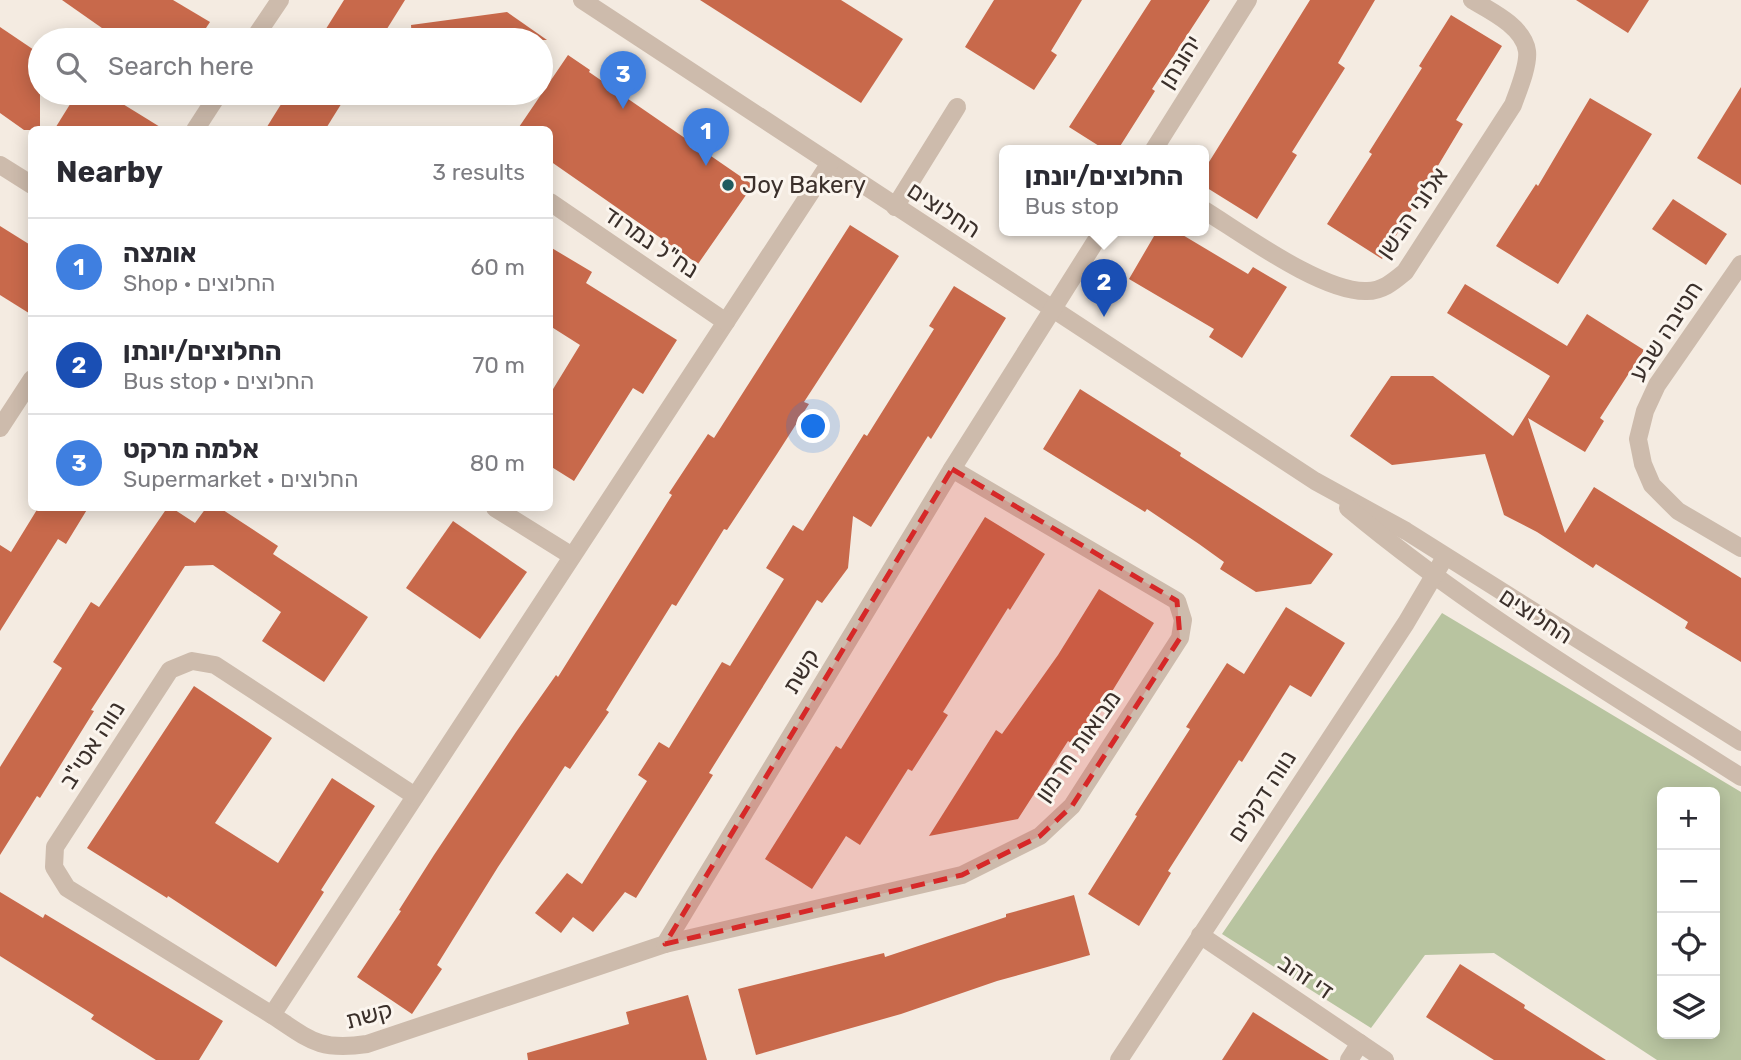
<!DOCTYPE html>
<meta charset="utf-8">
<style>
body{margin:0;font-family:Rubik,"Noto Sans Hebrew",sans-serif;background:#f2f2f3;color:#2b2b33}
.controls{position:absolute;right:21px;bottom:21px;display:grid;overflow:hidden;border-radius:10px;box-shadow:0 4px 18px #0003}
.controls button{width:63px;height:63px;display:grid;place-items:center;padding:0;border:0;border-bottom:2px solid #e1e1e2;background:#fff;color:#2b2b33;font:35px sans-serif}
.you{position:absolute;left:814px;top:427px;width:24px;height:24px;margin:-18px;border:5px solid #fff;border-radius:50%;background:#1a73e8;box-shadow:0 0 0 10px #1a73e833}
.badge{display:grid;place-items:center;width:46px;height:46px;border-radius:50%;background:#7c3aed;color:#fff;font-size:23px;font-weight:700}
.pin{position:absolute;translate:-50% -58px;filter:drop-shadow(0 2px 4px #0008)}
.pin::after{content:'';position:absolute;top:37px;width:24px;height:21px;background:inherit;clip-path:polygon(0 0,100% 0,50% 100%)}
.popup{position:absolute;left:999px;top:145px;width:210px;height:91px;box-sizing:border-box;display:grid;place-content:center;border-radius:10px;background:#fff;filter:drop-shadow(0 2px 5px #0005);font-size:23px;white-space:nowrap;color:#7c7c81}
.popup b{font-size:26px;color:#2b2b33}
.popup::after{content:'';position:absolute;left:50%;top:100%;margin-left:-14px;border:14px solid transparent;border-top-color:#fff}
.list{margin:0;padding:0;list-style:none}
h2{display:flex;justify-content:space-between;align-items:center;height:91px;margin:0;padding:0 28px;font-size:30px}
h2 small{font-size:23px;font-weight:400;color:#7c7c81}
.list li{display:grid;grid-template-columns:46px 1fr auto;gap:21px;align-items:center;box-sizing:border-box;height:98px;padding:0 28px;border-top:2px solid #e1e1e2}
.list b{display:block;font-size:26px;white-space:nowrap}
.list p{margin:0;font-size:23px;white-space:nowrap;color:#7c7c81}
.list em{font-size:23px;font-style:normal;color:#7c7c81}
.icon{flex:none;width:38px;height:38px;fill:none;stroke:currentColor;stroke-width:2;stroke-linecap:round;stroke-linejoin:round}
.map{position:relative;flex:none;width:1741px;height:1060px;overflow:hidden}
.search{position:absolute;background:#fff;box-shadow:0 4px 18px #0003;left:28px;top:28px;width:525px;height:77px;display:flex;align-items:center;gap:18px;box-sizing:border-box;padding:0 24px;border-radius:38px;color:#7c7c81;font-size:26px}
.panel{position:absolute;background:#fff;box-shadow:0 4px 18px #0003;left:28px;top:126px;width:525px;height:385px;border-radius:10px}
.map>svg:first-child{display:block}
</style>
<div class="map">
<svg width="1741" height="1060" viewBox="0 0 1741 1060">
<rect width="100%" height="100%" fill="#f4ebe1"/>
<path fill="#b8c4a0" fill-rule="evenodd" d="M 1442,613 L 1741,792 L 1741,1060 L 1657,1060 L 1494,953 L 1425,955 L 1371,1028 L 1222,934 ZM 1662,792 L 1715,792 L 1715,1034 L 1662,1034 Z"/>
<g fill="#c8694b">
<path d="M 62,0 L 173,0 L 210,22 L 198,40 L 119,40 Z"/>
<path d="M 344,0 L 405,0 L 380,40 L 319,40 Z"/>
<path d="M 700,0 L 841,0 L 903,39 L 861,103 Z"/>
<path d="M 994,0 L 1082,0 L 1051,51 L 1057,55 L 1034,90 L 965,47 Z"/>
<path d="M 1151,0 L 1210,0 L 1152,89 L 1155,91 L 1117,151 L 1107,151 L 1069,127 Z"/>
<path d="M 1310,0 L 1375,0 L 1338,63 L 1345,68 L 1292,152 L 1297,155 L 1257,219 L 1204,186 L 1204,170 Z"/>
<path d="M 1576,0 L 1649,0 L 1628,33 Z"/>
<path d="M 507,12 L 547,40 L 412,40 L 411,25 Z"/>
<path d="M 1451,15 L 1502,46 L 1456,120 L 1463,124 L 1382,259 L 1327,224 L 1372,154 L 1369,152 L 1422,68 L 1419,66 Z"/>
<path d="M 0,27 L 40,54 L 40,130 L 24,130 L 0,113 Z"/>
<path d="M 568,55 L 590,70 L 589,72 L 753,185 L 698,264 L 550,161 L 550,130 L 517,130 Z"/>
<path d="M 1741,87 L 1741,185 L 1697,158 Z"/>
<path d="M 77,93 L 105,93 L 165,130 L 54,130 Z"/>
<path d="M 288,93 L 348,93 L 325,130 L 265,130 Z"/>
<path d="M 1590,98 L 1652,134 L 1558,284 L 1496,246 L 1536,184 L 1538,186 Z"/>
<path d="M 1673,199 L 1727,234 L 1706,265 L 1652,229 Z"/>
<path d="M 850,225 L 899,256 L 804,402 L 809,404 L 777,454 L 727,530 L 724,529 L 676,606 L 672,604 L 606,710 L 609,712 L 570,769 L 565,766 L 498,867 L 437,965 L 442,969 L 412,1014 L 357,977 L 401,911 L 399,910 L 434,855 L 516,732 L 556,675 L 558,677 L 672,495 L 669,493 L 708,434 L 714,438 Z"/>
<path d="M 0,226 L 32,246 L 32,315 L 0,295 Z"/>
<path d="M 1157,231 L 1176,231 L 1248,274 L 1253,267 L 1287,287 L 1242,358 L 1209,337 L 1214,329 L 1129,279 Z"/>
<path d="M 550,247 L 592,272 L 586,283 L 677,340 L 643,394 L 633,388 L 574,481 L 550,466 L 550,394 L 580,345 L 550,326 Z"/>
<path d="M 1465,284 L 1567,346 L 1587,314 L 1644,350 L 1600,418 L 1604,421 L 1585,452 L 1528,418 L 1565,533 L 1594,487 L 1741,578 L 1741,662 L 1685,628 L 1688,622 L 1596,564 L 1593,568 L 1537,532 L 1504,515 L 1485,454 L 1392,465 L 1350,436 L 1391,376 L 1433,376 L 1513,436 L 1550,376 L 1447,313 Z"/>
<path d="M 954,286 L 1006,318 L 931,439 L 928,436 L 871,527 L 853,516 L 848,568 L 822,603 L 817,600 L 709,773 L 713,775 L 636,898 L 625,892 L 593,932 L 573,917 L 561,933 L 535,913 L 567,873 L 582,884 L 647,781 L 638,775 L 659,742 L 669,748 L 722,662 L 730,666 L 784,579 L 766,568 L 793,525 L 803,531 L 864,434 L 867,436 L 934,329 L 929,326 Z"/>
<path d="M 1080,389 L 1181,453 L 1180,456 L 1333,554 L 1311,584 L 1256,592 L 1220,569 L 1224,562 L 1199,544 L 1147,509 L 1145,512 L 1043,449 Z"/>
<path d="M 38,508 L 88,508 L 66,544 L 58,539 L 0,631 L 0,545 L 11,552 Z"/>
<path d="M 167,508 L 172,508 L 195,523 L 206,508 L 220,508 L 278,546 L 273,554 L 368,617 L 324,682 L 262,641 L 281,612 L 213,565 L 185,566 L 91,710 L 94,711 L 40,798 L 37,796 L 0,855 L 0,767 L 62,668 L 53,662 L 91,602 L 99,607 Z"/>
<path d="M 985,517 L 1045,554 L 1010,610 L 1008,608 L 943,712 L 948,715 L 912,771 L 908,769 L 860,845 L 846,836 L 812,889 L 765,859 L 836,746 L 841,749 Z"/>
<path d="M 453,521 L 527,572 L 480,639 L 406,588 Z"/>
<path d="M 1099,589 L 1154,623 L 1108,698 L 1074,745 L 1068,741 L 1018,819 L 929,836 L 996,730 L 1002,734 L 1058,655 Z"/>
<path d="M 1286,607 L 1345,643 L 1311,697 L 1290,685 L 1242,762 L 1239,760 L 1168,871 L 1171,873 L 1139,926 L 1088,894 L 1137,816 L 1135,815 L 1190,729 L 1186,727 L 1227,663 L 1244,674 Z"/>
<path d="M 194,686 L 272,738 L 215,823 L 278,863 L 332,778 L 375,806 L 321,890 L 324,892 L 276,967 L 168,896 L 167,898 L 87,848 Z"/>
<path d="M 0,892 L 43,918 L 45,914 L 223,1021 L 199,1060 L 156,1060 L 91,1019 L 94,1015 L 0,956 Z"/>
<path d="M 1074,895 L 1090,955 L 997,981 L 901,1014 L 756,1055 L 738,989 L 884,953 L 885,957 L 1006,917 L 1006,914 Z"/>
<path d="M 1460,964 L 1525,1005 L 1524,1008 L 1606,1060 L 1494,1060 L 1426,1017 Z"/>
<path d="M 688,995 L 707,1060 L 528,1060 L 527,1053 L 629,1024 L 626,1012 Z"/>
<path d="M 1253,1012 L 1329,1060 L 1222,1060 Z"/>
</g>
<g fill="none" stroke-linecap="round" stroke-linejoin="round">
<g stroke="#cdbbac" stroke-width="18">
<path d="M 582,0 L 1315,481 L 1406,531 L 1741,742"/>
<path d="M 253,40 L 280,0"/>
<path d="M 195,130 L 219,93"/>
<path d="M 1153,151 L 1248,0"/>
<path d="M 830,163 L 272,1015 C 310,1040 319,1051 367,1044 L 665,944 L 952,469 L 1102,231"/>
<path d="M 0,165 L 32,185"/>
<path d="M 550,202 L 726,322"/>
<path d="M 895,207 L 957,107"/>
<path d="M 1204,210 C 1243,234 1323,293 1367,291 C 1383,291 1394,281 1405,272 L 1513,105 C 1518,91 1529,65 1527,51 C 1524,27 1491,11 1472,0"/>
<path d="M 1741,264 L 1657,385 L 1645,411 L 1638,439 L 1643,464 L 1652,485 L 1678,511 L 1741,548"/>
<path d="M 0,428 L 32,379"/>
<path d="M 495,508 L 572,556"/>
<path d="M 1348,508 C 1470,610 1607,691 1741,777"/>
<path d="M 1200,935 L 1385,1060"/>
<path d="M 665,944 L 962,875 L 1040,836 L 1072,806 L 1180,638 L 1183,620 L 1177,601 L 952,469"/>
<path d="M 272,1015 L 67,888 L 54,867 L 55,847 L 170,670 L 192,661 L 215,665 L 415,796"/>
<path d="M 1119,1060 L 1406,623 L 1445,557"/>
<path d="M 1349,1060 L 1360,1043"/>
</g>
</g>
<path fill="#d62828" fill-opacity="0.2" stroke="#d62828" stroke-width="5" stroke-dasharray="14 9" stroke-linejoin="round" d="M 952,469 L 1177,601 L 1180,638 L 1072,806 L 1040,836 L 962,875 L 665,944 Z"/>
<circle fill="#1f5a5e" stroke="#fbf5ee" stroke-width="2.5" cx="728" cy="185" r="7"/>
<g text-anchor="middle" dominant-baseline="central" stroke-width="6" stroke-linejoin="round" paint-order="stroke">
<g font-size="24" fill="#3b302b" stroke="#fbf5ee">
<text transform="translate(1180 62) rotate(-58)">יהונתן</text>
<text transform="translate(944 210) rotate(33)">החלוצים</text>
<text transform="translate(1412 213) rotate(-55)">אלוני הבשן</text>
<text transform="translate(651 242) rotate(34)">נח"ל נמרוד</text>
<text transform="translate(1666 331) rotate(-57)">חטיבה שבע</text>
<text transform="translate(1536 616) rotate(33)">החלוצים</text>
<text transform="translate(801 671) rotate(-59)">קשת</text>
<text transform="translate(92 745) rotate(-57)">נווה אטי"ב</text>
<text transform="translate(1078 746) rotate(-55)">מבואות חרמון</text>
<text transform="translate(1262 796) rotate(-57)">נווה דקלים</text>
<text transform="translate(1306 977) rotate(34)">די זהב</text>
<text transform="translate(369 1015) rotate(-15)">קשת</text>
</g>
<g font-size="24" fill="#3b302b" stroke="#fbf5ee" text-anchor="start">
<text x="742" y="185">Joy Bakery</text>
</g>
</g>
</svg>
<div class="controls">
<button>+</button>
<button>−</button>
<button><svg class="icon" aria-label="locate" viewBox="0 0 24 24"><circle cx="12" cy="12" r="6"/><path d="M12 2v4M12 18v4M2 12h4M18 12h4"/></svg></button>
<button><svg class="icon" aria-label="layers" viewBox="0 0 24 24"><path d="M12 4l9 5-9 5-9-5zM3 14l9 5 9-5"/></svg></button>
</div>
<div class="you"></div>
<div class="pin badge" style="left:706px;top:166px;background:#3f7fe0">1</div>
<div class="pin badge" style="left:1104px;top:317px;background:#1a4fb4">2</div>
<div class="popup"><b>החלוצים/יונתן</b>Bus stop</div>
<div class="pin badge" style="left:623px;top:109px;background:#3f7fe0">3</div>
<div class="search"><svg class="icon" aria-label="search" viewBox="0 0 24 24"><circle cx="10" cy="10" r="6"/><path d="M15 15l6 6"/></svg>Search here</div>
<section class="panel">
<h2>Nearby<small>3 results</small></h2>
<ul class="list">
<li><span class="badge" style="background:#3f7fe0">1</span><div><b>אומצה</b><p>Shop · החלוצים</p></div><em>60 m</em></li>
<li><span class="badge" style="background:#1a4fb4">2</span><div><b>החלוצים/יונתן</b><p>Bus stop · החלוצים</p></div><em>70 m</em></li>
<li><span class="badge" style="background:#3f7fe0">3</span><div><b>אלמה מרקט</b><p>Supermarket · החלוצים</p></div><em>80 m</em></li>
</ul>
</section>
</div>
